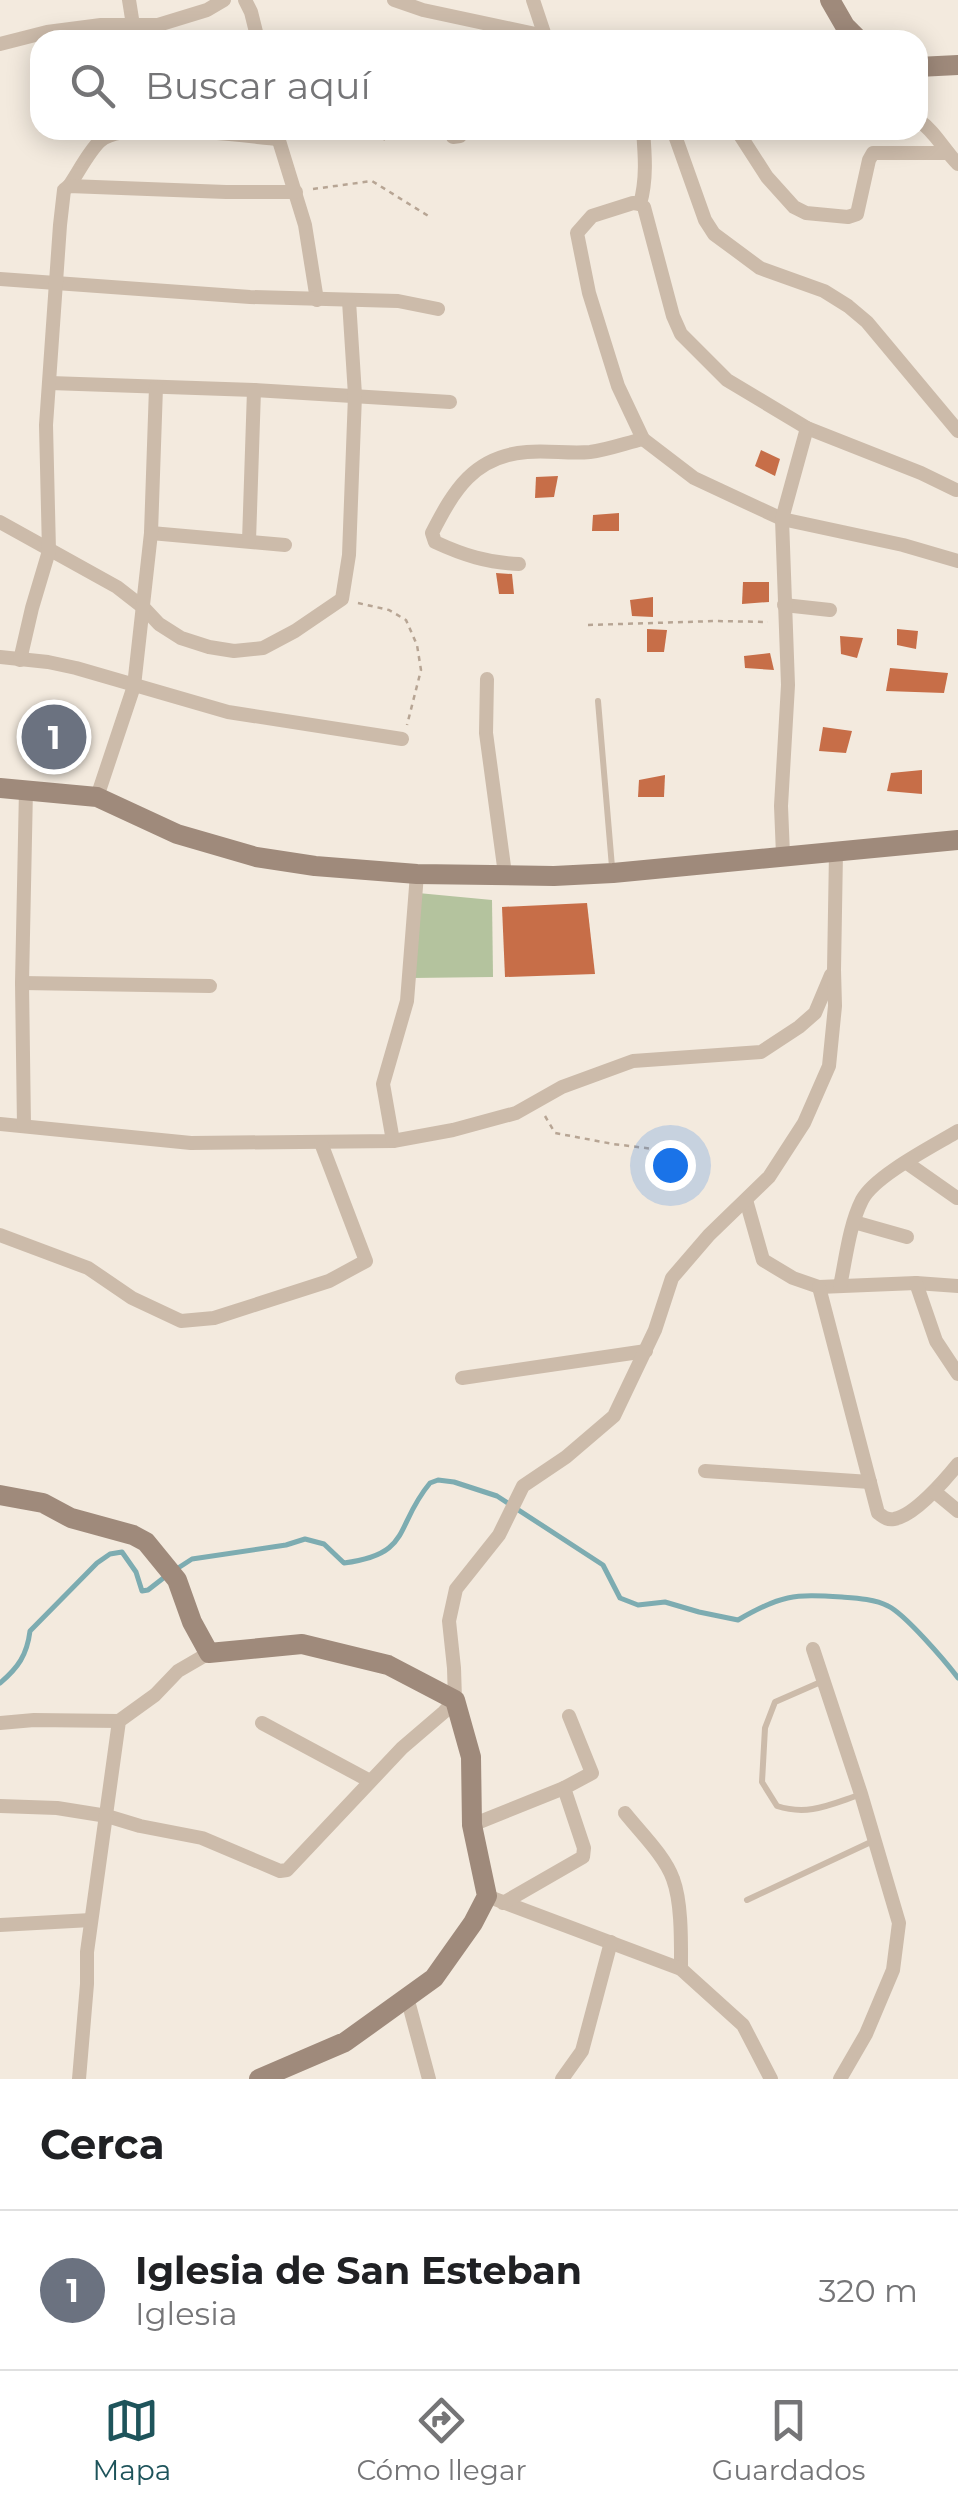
<!DOCTYPE html>
<html lang="es">
<meta charset="utf-8">
<style>
body{margin:0;font-family:Montserrat,sans-serif;background:#f6f6f6;color:#202124}
.you{position:absolute;left:670px;top:1165px;width:35px;height:35px;margin:-25px;border:8px solid #fff;border-radius:50%;background:#1a73e8;box-shadow:0 0 0 15px #1a73e833}
.badge{display:grid;place-items:center;width:65px;height:65px;border-radius:50%;background:#1e545b;color:#fff;font-size:32px;font-weight:700}
.pin{position:absolute;translate:-50% -50%;border:5px solid #fff;box-shadow:0 2px 10px #0006}
.list{margin:0;padding:0;list-style:none}
h2{display:flex;justify-content:space-between;align-items:center;height:130px;margin:0;padding:0 40px;font-size:42px}
h2 small{font-size:32px;font-weight:400;color:#757577}
.list li{display:grid;grid-template-columns:65px 1fr auto;gap:30px;align-items:center;box-sizing:border-box;height:160px;padding:0 40px;border-top:2px solid #e0e0e0}
.list b{display:block;font-size:38px;white-space:nowrap}
.list p{margin:0;font-size:32px;white-space:nowrap;color:#757577}
.list em{font-size:32px;font-style:normal;color:#757577}
.icon{flex:none;width:55px;height:55px;fill:none;stroke:currentColor;stroke-width:2;stroke-linecap:round;stroke-linejoin:round}
.map{position:relative;flex:none;width:958px;height:2079px;overflow:hidden}
.search{position:absolute;background:#fff;box-shadow:0 5px 25px #0003;left:30px;right:30px;top:30px;height:110px;display:flex;align-items:center;gap:25px;box-sizing:border-box;padding:0 35px;border-radius:30px;color:#757577;font-size:38px}
.sheet{height:290px;background:#fff}
nav{display:flex;justify-content:space-around;align-items:center;box-sizing:border-box;height:140px;border-top:2px solid #e0e0e0;background:#fff;font-size:28px;color:#757577}
nav a{display:grid;justify-items:center;gap:5px}
nav .on{color:#1e545b}
.map>svg:first-child{display:block}
</style>
<div class="map">
<svg width="958" height="2079" viewBox="0 0 958 2079">
<rect width="100%" height="100%" fill="#f3eade"/>
<path fill="#b4c39e" d="M 418,893 L 492,900 L 493,977 L 412,978 Z"/>
<g fill="none" stroke-linecap="round" stroke-linejoin="round">
<g stroke="#7dacb1" stroke-width="5">
<path d="M 175,1570 L 192,1559 L 286,1545 L 305,1539 L 324,1544 L 344,1563 C 413,1554 394,1526 430,1483 L 438,1480 L 454,1482 L 497,1496 L 603,1565 L 620,1598 L 638,1605 L 665,1602 L 699,1612 L 738,1620 C 781,1595 793,1594 842,1597 C 856,1598 875,1599 888,1606 C 905,1614 946,1662 958,1678"/>
<path d="M 0,1683 C 18,1668 27,1655 30,1631 L 97,1563 L 110,1554 L 122,1552 L 136,1572 L 142,1591 L 148,1590 L 166,1576"/>
</g>
</g>
<g fill="#c76e48">
<path d="M 761,450 L 780,459 L 775,476 L 755,466 Z"/>
<path d="M 558,476 L 554,497 L 535,498 L 536,477 Z"/>
<path d="M 619,513 L 619,531 L 592,531 L 593,515 Z"/>
<path d="M 496,573 L 512,574 L 514,594 L 499,594 Z"/>
<path d="M 743,582 L 769,582 L 769,602 L 742,604 Z"/>
<path d="M 653,597 L 653,617 L 632,616 L 630,600 Z"/>
<path d="M 647,629 L 667,630 L 664,652 L 647,652 Z"/>
<path d="M 897,629 L 918,631 L 916,649 L 897,645 Z"/>
<path d="M 840,636 L 863,638 L 857,658 L 841,654 Z"/>
<path d="M 770,653 L 774,670 L 745,668 L 744,656 Z"/>
<path d="M 890,668 L 948,673 L 944,693 L 886,691 Z"/>
<path d="M 29,712 L 90,730 L 79,763 L 19,745 Z"/>
<path d="M 823,727 L 852,731 L 846,753 L 819,751 Z"/>
<path d="M 922,770 L 922,794 L 887,791 L 891,773 Z"/>
<path d="M 665,775 L 664,797 L 638,797 L 639,780 Z"/>
<path d="M 587,903 L 595,974 L 505,977 L 502,907 Z"/>
</g>
<g fill="none" stroke-linecap="round" stroke-linejoin="round">
<g stroke="#b7a594" stroke-width="2.5" stroke-dasharray="5 5" stroke-linecap="butt">
<path d="M 377,130 L 385,140"/>
<path d="M 313,189 L 372,181 L 430,217"/>
<path d="M 358,603 L 389,610 L 406,620 L 417,645 L 421,670 L 407,725"/>
<path d="M 588,625 L 716,621 L 768,622"/>
<path d="M 545,1116 L 555,1133 L 613,1144 L 654,1149"/>
</g>
<g stroke="#cba" stroke-width="6">
<path d="M 598,701 L 612,867"/>
<path d="M 823,1681 L 775,1702 L 765,1728 L 762,1782 L 777,1806 C 808,1816 829,1805 859,1795"/>
<path d="M 747,1900 L 873,1841"/>
</g>
<g stroke="#cba" stroke-width="14">
<path d="M 129,0 L 133,25"/>
<path d="M 245,0 L 251,12 L 258,40"/>
<path d="M 394,0 L 423,10 L 545,36 L 552,40"/>
<path d="M 533,0 L 545,36"/>
<path d="M 0,44 L 47,32 L 101,25 L 158,25 L 207,10 L 224,0"/>
<path d="M 918,120 C 935,131 943,149 958,164"/>
<path d="M 643,130 C 645,155 647,179 640,204 L 644,207 L 673,316 L 681,334 L 727,380 L 807,428 L 921,473 L 956,490"/>
<path d="M 673,130 L 705,220 L 714,234 L 760,268 L 824,291 L 848,306 L 867,322 L 958,431"/>
<path d="M 732,130 L 738,132 L 767,177 L 794,207 L 806,213 L 848,217 L 857,214 L 869,160 L 873,153 L 948,153"/>
<path d="M 276,131 L 305,225 L 317,300"/>
<path d="M 453,137 L 460,136 L 464,130"/>
<path d="M 69,186 C 78,173 89,151 100,141 C 124,119 243,136 278,139"/>
<path d="M 640,204 L 633,203 L 592,216 L 577,233 L 589,293 L 618,386 L 643,439 L 694,478 L 782,519 L 903,545 L 958,561"/>
<path d="M 0,279 L 250,297 L 398,301 L 438,309"/>
<path d="M 50,383 L 254,390 L 450,402"/>
<path d="M 0,522 L 117,587 L 144,608 L 159,624 L 181,638 L 209,647 L 234,651 L 263,648 L 295,631 L 342,599 L 349,555 L 355,395 L 349,301"/>
<path d="M 151,533 L 285,545"/>
<path d="M 249,541 L 254,390"/>
<path d="M 519,564 C 488,563 463,555 435,542 L 432,533 C 454,490 474,456 527,452 C 548,450 569,454 590,452 C 607,450 626,443 643,439"/>
<path d="M 784,605 L 830,610"/>
<path d="M 0,657 L 48,662 L 76,668 L 228,712 L 402,739"/>
<path d="M 20,660 L 32,608 L 49,551 L 46,425 L 60,225 L 64,190 L 69,186 L 226,192 L 296,192"/>
<path d="M 487,679 L 486,733 L 505,874"/>
<path d="M 97,797 L 134,686 L 151,533 L 156,387"/>
<path d="M 783,855 L 781,806 L 788,685 L 782,519 L 807,428"/>
<path d="M 22,983 L 210,986"/>
<path d="M 0,1124 L 191,1143 L 393,1141 L 453,1130 L 516,1113 L 562,1087 L 633,1061 L 761,1052 L 799,1027 L 815,1013 L 831,975"/>
<path d="M 24,1126 L 22,983 L 26,789"/>
<path d="M 393,1141 L 383,1084 L 407,1001 L 417,874"/>
<path d="M 907,1163 L 957,1198"/>
<path d="M 746,1200 L 763,1260 L 793,1278 L 819,1287 L 916,1283 L 958,1286"/>
<path d="M 854,1222 L 907,1237"/>
<path d="M 0,1235 L 88,1268 L 132,1298 L 181,1321 L 214,1318 L 329,1281 L 366,1261 L 321,1143"/>
<path d="M 916,1283 L 936,1341 L 958,1374"/>
<path d="M 840,1286 C 846,1258 849,1226 862,1200 C 874,1176 933,1146 958,1131"/>
<path d="M 819,1287 L 878,1513 C 884,1517 886,1520 894,1519 C 914,1516 945,1480 958,1464"/>
<path d="M 462,1378 L 646,1351"/>
<path d="M 705,1471 L 870,1482"/>
<path d="M 935,1492 L 958,1511"/>
<path d="M 813,1649 L 861,1794 L 899,1923 L 893,1970 L 866,2034 L 840,2079"/>
<path d="M 0,1723 L 34,1720 L 119,1721"/>
<path d="M 262,1723 L 370,1781"/>
<path d="M 0,1806 L 57,1808 L 107,1816 L 140,1826 L 202,1838 L 280,1871 L 287,1870 L 402,1748 L 444,1712 L 455,1700 L 454,1668 L 449,1621 L 456,1589 L 499,1535 L 523,1486 L 566,1457 L 614,1416 L 655,1330 L 672,1278 L 709,1235 L 769,1177 L 804,1123 L 829,1066 L 835,1006 L 834,970 L 836,852"/>
<path d="M 625,1813 C 640,1832 665,1856 673,1879 C 682,1903 681,1943 681,1969"/>
<path d="M 472,1825 L 564,1788"/>
<path d="M 487,1896 L 681,1969 L 743,2025 L 771,2079"/>
<path d="M 503,1903 L 583,1857 L 584,1848 L 564,1788 L 592,1773 L 569,1716"/>
<path d="M 0,1925 L 91,1920"/>
<path d="M 407,1997 L 429,2079"/>
<path d="M 79,2079 L 87,1984 L 87,1952 L 119,1721 L 155,1695 L 178,1671 L 209,1653"/>
<path d="M 562,2079 L 582,2051 L 611,1942"/>
</g>
<g stroke="#9f8a7b" stroke-width="20">
<path d="M 830,0 L 845,26 L 859,40"/>
<path d="M 918,67 L 958,65"/>
<path d="M 0,788 L 97,797 L 177,834 L 256,857 L 315,866 L 417,874 L 554,876 L 613,873 L 958,840"/>
<path d="M 0,1495 L 43,1503 L 71,1518 L 133,1535 L 146,1542 L 177,1580 L 192,1622 L 209,1653 L 302,1644 L 388,1665 L 455,1700 L 471,1757 L 472,1825 L 487,1896 L 473,1923 L 434,1978 L 345,2042 L 259,2079"/>
</g>
</g>
</svg>
<div class="you"></div>
<div class="pin badge" style="left:54px;top:737px;background:#6b7280">1</div>
<div class="search"><svg class="icon" aria-label="search" viewBox="0 0 24 24"><circle cx="10" cy="10" r="6"/><path d="M15 15l6 6"/></svg>Buscar aquí</div>
</div>
<section class="sheet">
<h2>Cerca<small></small></h2>
<ul class="list">
<li><span class="badge" style="background:#6b7280">1</span><div><b>Iglesia de San Esteban</b><p>Iglesia</p></div><em>320 m</em></li>
</ul>
</section>
<nav>
<a class="on"><svg class="icon" aria-label="map" viewBox="0 0 24 24"><path d="M3 6l6-2 6 2 6-2v14l-6 2-6-2-6 2zM9 4v14M15 6v14"/></svg>Mapa</a>
<a><svg class="icon" aria-label="directions" viewBox="0 0 24 24"><path d="M12 3l9 9-9 9-9-9zM9 14v-3h6M13 9l2 2-2 2"/></svg>Cómo llegar</a>
<a><svg class="icon" aria-label="saved" viewBox="0 0 24 24"><path d="M7 4h10v16l-5-4-5 4z"/></svg>Guardados</a>
</nav>
